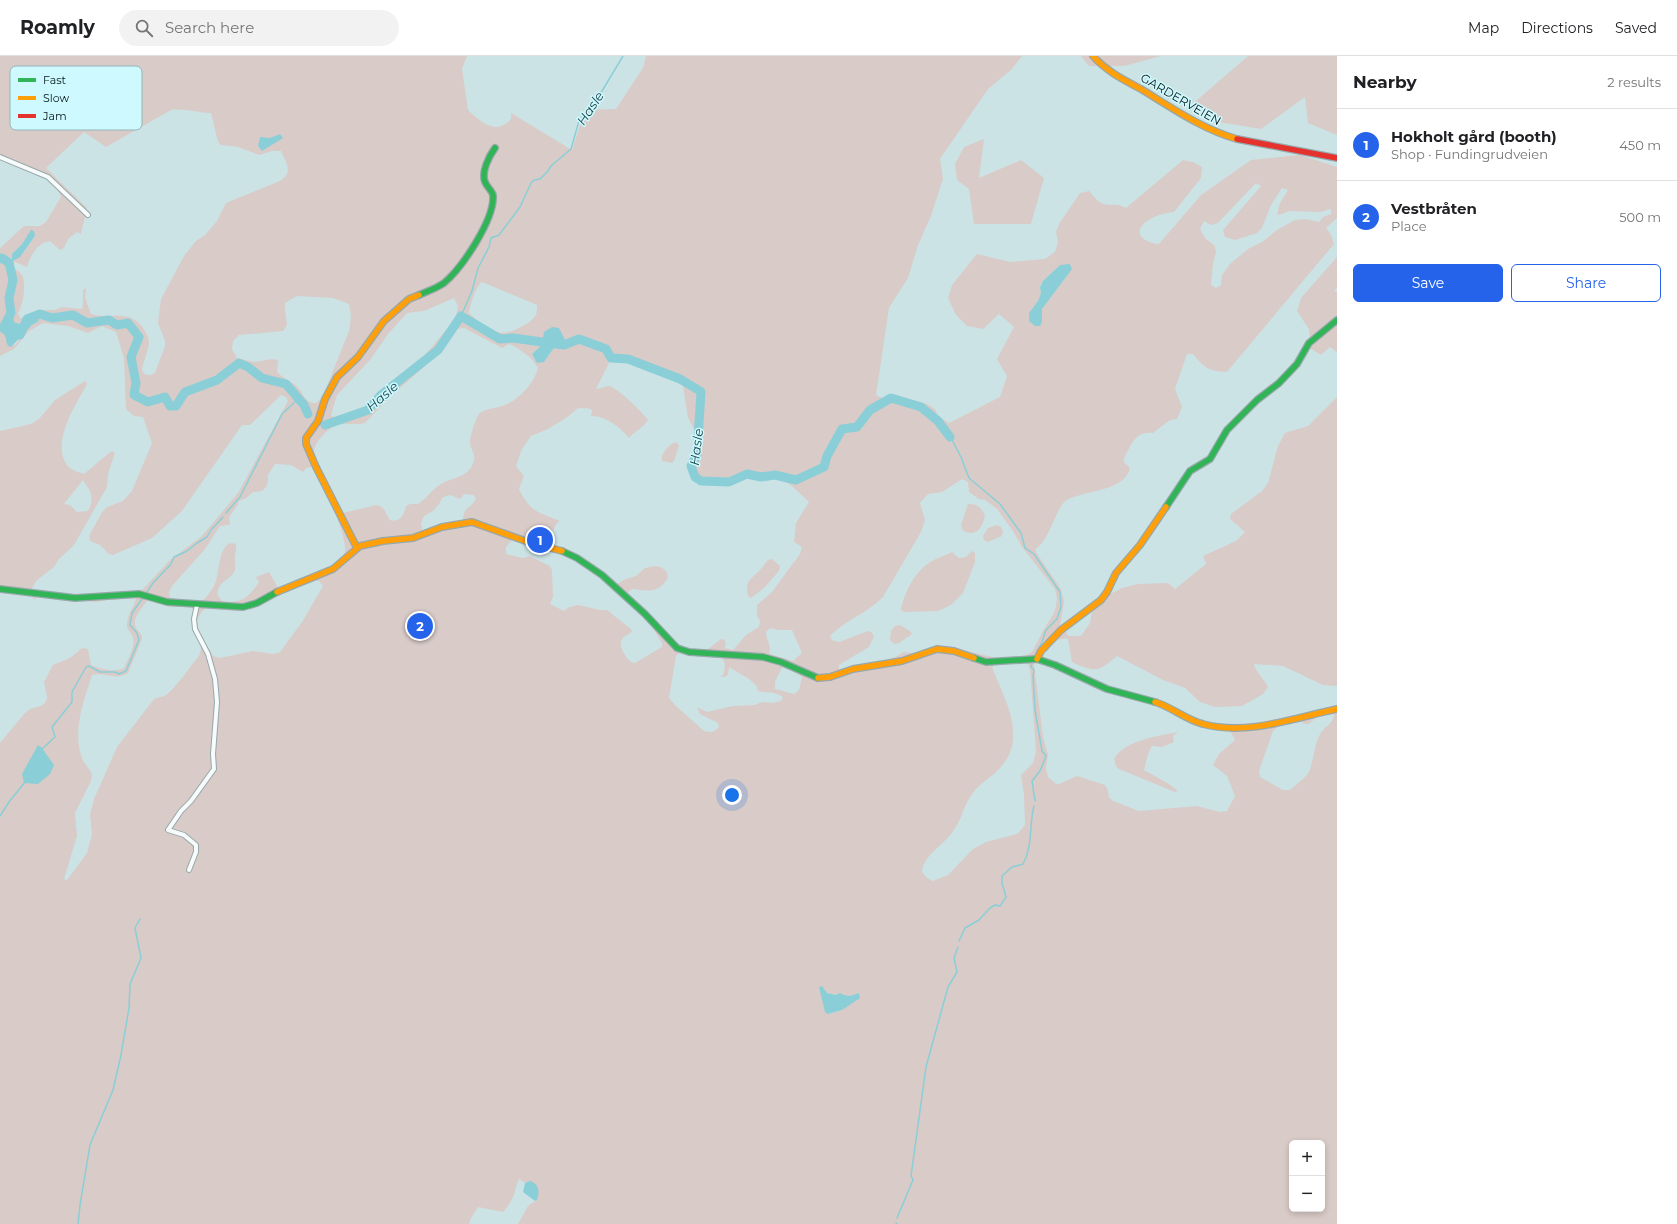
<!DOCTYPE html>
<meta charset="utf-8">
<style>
body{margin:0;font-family:Montserrat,sans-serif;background:#f2f2f2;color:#202124}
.controls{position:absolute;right:12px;bottom:12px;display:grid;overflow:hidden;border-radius:6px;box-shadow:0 2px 6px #0003}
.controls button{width:36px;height:36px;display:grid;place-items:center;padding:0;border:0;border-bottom:1px solid #e0e0e0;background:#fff;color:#202124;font:20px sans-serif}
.you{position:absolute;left:732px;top:739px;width:14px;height:14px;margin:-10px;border:3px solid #fff;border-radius:50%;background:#1a73e8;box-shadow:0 0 0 6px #1a73e833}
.badge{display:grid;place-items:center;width:26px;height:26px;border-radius:50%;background:#2563eb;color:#fff;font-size:13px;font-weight:700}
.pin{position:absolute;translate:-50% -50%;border:2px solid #fff;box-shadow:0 1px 4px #0006}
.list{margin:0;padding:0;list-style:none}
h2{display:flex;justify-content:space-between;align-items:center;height:52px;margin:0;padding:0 16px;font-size:17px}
h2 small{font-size:13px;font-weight:400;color:#757577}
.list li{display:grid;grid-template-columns:26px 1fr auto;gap:12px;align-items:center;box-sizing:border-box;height:72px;padding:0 16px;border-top:1px solid #e0e0e0}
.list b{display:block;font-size:15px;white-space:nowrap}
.list p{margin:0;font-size:13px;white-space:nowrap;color:#757577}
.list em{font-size:13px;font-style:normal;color:#757577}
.actions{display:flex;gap:8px;padding:12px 16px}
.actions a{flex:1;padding:9px 0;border:1px solid #2563eb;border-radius:6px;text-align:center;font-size:14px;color:#2563eb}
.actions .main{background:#2563eb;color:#fff}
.icon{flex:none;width:22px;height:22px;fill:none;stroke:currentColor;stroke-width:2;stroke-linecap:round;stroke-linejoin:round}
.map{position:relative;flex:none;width:1337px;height:1168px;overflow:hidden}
header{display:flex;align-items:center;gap:24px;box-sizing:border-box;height:56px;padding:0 20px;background:#fff;border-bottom:1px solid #e0e0e0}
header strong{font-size:19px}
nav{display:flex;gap:22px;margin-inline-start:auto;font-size:14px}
.search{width:280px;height:36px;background:#f2f2f2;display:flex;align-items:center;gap:10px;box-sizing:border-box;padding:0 14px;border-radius:22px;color:#757577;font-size:15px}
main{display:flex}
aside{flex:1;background:#fff}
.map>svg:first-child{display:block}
</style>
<header>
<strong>Roamly</strong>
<div class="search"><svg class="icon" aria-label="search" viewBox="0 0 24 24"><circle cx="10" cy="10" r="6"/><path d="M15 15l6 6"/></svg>Search here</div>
<nav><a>Map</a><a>Directions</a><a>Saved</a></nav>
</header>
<main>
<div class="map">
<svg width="1337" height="1168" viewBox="0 0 1337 1168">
<rect width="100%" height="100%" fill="#cce3e6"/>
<g fill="#d9cbc7" fill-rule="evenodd">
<path d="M 0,0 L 467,0 L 462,13 L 468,54 C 481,66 496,80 511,63 L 511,57 L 572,94 L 585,54 L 616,53 L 643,12 L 646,0 L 1022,0 L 1011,14 L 988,33 L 940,103 L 943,123 L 931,160 L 918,189 L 908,222 L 889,252 L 876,339 L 882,342 L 894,339 L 927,348 L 935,353 L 938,360 L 949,367 L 1000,341 L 1007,320 L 997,303 L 1014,271 L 999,258 L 983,273 L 967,270 L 956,259 L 948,242 L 952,229 L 977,198 L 1010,206 L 1045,203 L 1055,196 L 1058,186 L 1056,176 L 1059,168 L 1080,137 L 1089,135 C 1093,139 1096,144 1101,147 C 1110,151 1116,146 1126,152 L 1183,104 L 1193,106 L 1202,111 L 1201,122 L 1174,156 C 1164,157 1148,161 1142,170 C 1133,181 1151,188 1159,188 L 1201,139 L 1251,104 L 1300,99 L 1337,111 L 1337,162 L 1326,172 L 1331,179 L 1334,188 L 1227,316 C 1209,315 1204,312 1193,298 L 1187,298 L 1175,333 L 1182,351 L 1177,363 L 1170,364 L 1153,377 C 1135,375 1132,388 1124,402 L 1124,406 L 1130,412 C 1125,436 1084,434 1067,444 C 1056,450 1050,485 1035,493 L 1037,498 L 1061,533 L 1064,546 L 1060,569 L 1064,571 L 1068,580 L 1081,580 L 1090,567 L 1092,555 L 1108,539 L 1122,532 L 1138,528 L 1168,527 L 1175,533 L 1206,508 L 1203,500 L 1236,485 L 1245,476 L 1230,463 L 1231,458 L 1262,435 L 1268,427 L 1278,390 L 1285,377 L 1308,370 L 1337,341 L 1337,630 L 1323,629 L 1283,610 L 1254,608 C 1256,617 1264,622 1268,631 L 1263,638 L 1242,650 L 1215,651 L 1200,646 L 1185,632 L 1163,624 L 1117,600 C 1098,616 1096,617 1072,606 L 1068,583 C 1057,582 1052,586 1048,595 L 1045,596 L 1042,600 L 1101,627 L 1120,634 L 1157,645 L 1199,664 L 1214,668 L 1249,669 L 1337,650 L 1337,1168 L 518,1168 L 528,1150 L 537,1144 L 530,1125 L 525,1127 L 519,1123 C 516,1129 516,1133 514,1139 C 511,1146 507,1151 503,1156 L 478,1151 L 471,1162 L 469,1168 L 0,1168 L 0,687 L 24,658 L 30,653 L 41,650 L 46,646 L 47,641 L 44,626 L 53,609 L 70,602 L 82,592 L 88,593 L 91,609 C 101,613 114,617 124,612 C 128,603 137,588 132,579 C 130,575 126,573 127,568 C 127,558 134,552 136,542 L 109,544 L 95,546 L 81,544 L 66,545 L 38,541 L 33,544 L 34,535 L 72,539 L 138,536 L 143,533 L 170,504 L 202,480 L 238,437 L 288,345 L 286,341 L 281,339 L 250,369 L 242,369 L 182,455 L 152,482 L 113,499 L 109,498 L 100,489 L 90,485 L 89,480 L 102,456 L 107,451 L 123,445 L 132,435 L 152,387 L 143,361 L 134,360 L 126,353 L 124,302 L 116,276 L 102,270 L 88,277 L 68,270 L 43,267 L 29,275 L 14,293 L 0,300 L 0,207 L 8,209 L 9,213 L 12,214 L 14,212 C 18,215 22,217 23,222 C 26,231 23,249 18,257 L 20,262 L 29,260 L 37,254 L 54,254 L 62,251 L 82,253 L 83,248 L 83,234 L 86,232 L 85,242 L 91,258 C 109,264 130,252 143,272 C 146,277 149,281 149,287 C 148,296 143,305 142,314 L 144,318 L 150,319 L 155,317 L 165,290 L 165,285 L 158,267 L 161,243 L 184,200 L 196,185 L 205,179 L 217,165 L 226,147 L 280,125 C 294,116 286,107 281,95 L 272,95 L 259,99 L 238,91 L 221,89 L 218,86 L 211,57 C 197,57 185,52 171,54 L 106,91 L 84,76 L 46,112 L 87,152 L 81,178 L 77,176 L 68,183 L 64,192 L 60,194 L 50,185 C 37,187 31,199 27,211 L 15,206 L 13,208 L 12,206 L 24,196 L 35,180 L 31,175 L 22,188 L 12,198 L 12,204 L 10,205 L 0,200 L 0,192 L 24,170 L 40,170 L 46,166 L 61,141 C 52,117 21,111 0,102 ZM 1256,127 L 1261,130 L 1223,174 L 1225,181 L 1235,184 L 1257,177 L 1262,172 L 1271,149 L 1282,132 L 1288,134 L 1280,147 L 1277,158 L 1279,159 L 1290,155 L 1320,156 L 1331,153 L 1331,158 L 1323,161 L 1319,166 L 1306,163 L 1295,164 L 1277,174 L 1262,186 L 1248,193 L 1230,208 L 1222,219 L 1221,229 L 1216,232 L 1211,229 L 1213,207 L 1216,196 L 1215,190 L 1205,182 L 1200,173 L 1204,165 L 1211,169 L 1218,167 ZM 1060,209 L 1071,213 L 1042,253 L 1042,266 L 1029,257 L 1038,245 L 1041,237 L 1040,230 L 1043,225 ZM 482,226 L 537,249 C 537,252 537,256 536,259 C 531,268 507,280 498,276 C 487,272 476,264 469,257 C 470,250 476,229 482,226 ZM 297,240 L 333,242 L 349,248 L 351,261 L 349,275 L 322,342 L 316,347 C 314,347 312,347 310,346 C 305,344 303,338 300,334 C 294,326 284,323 277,316 L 278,304 L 272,303 L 254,306 L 237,302 L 232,293 L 233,285 L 239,279 L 283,275 L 287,269 L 285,253 L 285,247 ZM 454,242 L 458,250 L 456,260 L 451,268 L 424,300 L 362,353 L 334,361 L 331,359 L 337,339 L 370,304 L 388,278 L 407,257 L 424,255 ZM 33,263 L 39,265 L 28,272 L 15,289 L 5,284 L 5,267 L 13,264 L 14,266 L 23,269 ZM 464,272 L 502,292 L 509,288 C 519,292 533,302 538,312 C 534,328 518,345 502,350 C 495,353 485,352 479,358 C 476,361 469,383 470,387 C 471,395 477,399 473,407 C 468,423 450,421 438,430 C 431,435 426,443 418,448 L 410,448 L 406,450 C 404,458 401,467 390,464 C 385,457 385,450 376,449 L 343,457 C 335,447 314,407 314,395 C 315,386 327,373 335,370 C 345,365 356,370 365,367 C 374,358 382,348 391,340 C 415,318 439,301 458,273 ZM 566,286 L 556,289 L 544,306 L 532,298 L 542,289 ZM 611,303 L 628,303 L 680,323 L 683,330 L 688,362 L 695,375 L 697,399 L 691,410 L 695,421 L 701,425 L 729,426 L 747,418 L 761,421 L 775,419 L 792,430 L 809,446 L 796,467 L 794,486 L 802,491 L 800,498 L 772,536 L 757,549 L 757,560 L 760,565 L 759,571 L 746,579 L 733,594 L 725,592 L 726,587 L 725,584 L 721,583 L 707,594 L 692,594 L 680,589 L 666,578 L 646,556 L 628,539 L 628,536 L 632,533 C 647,535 658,538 668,522 L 667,516 L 661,511 L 655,510 L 645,512 L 636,520 L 626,523 L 617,528 C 596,511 575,493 547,488 L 547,485 L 557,467 L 560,465 C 538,456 530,456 519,433 L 524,420 L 516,410 L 522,393 L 531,380 L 548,373 L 566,362 L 578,352 C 583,353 587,351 592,354 L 591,360 C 606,360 620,371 629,382 C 635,375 643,372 648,364 C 642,356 618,332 609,330 C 605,330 600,333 596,333 ZM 275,408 L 291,409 L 303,416 L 306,412 L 311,411 L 315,412 C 322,425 351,487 344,498 C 332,516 299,524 279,532 L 277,530 L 269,516 L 256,521 L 259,526 C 249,541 241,549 222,545 L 217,538 C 219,526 225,526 232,519 C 238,513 234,507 235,501 C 235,496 237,493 236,488 C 219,482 219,516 216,525 C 214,532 207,540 202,546 L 170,542 L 169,536 L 172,530 L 205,493 L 220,470 L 229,469 L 230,467 L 229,462 C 231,456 238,451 239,445 L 246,442 L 253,436 C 265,437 269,430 268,419 ZM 962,423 L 968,426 L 969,436 L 979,443 L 985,444 L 997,453 L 1013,475 L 1022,491 L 1055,533 L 1057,542 L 1056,551 L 1053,559 L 1044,573 L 1032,596 L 1027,599 L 1007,602 L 996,602 L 948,590 L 931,592 L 913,597 L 903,596 C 892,605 880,605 867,608 C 858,609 849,613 839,615 L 839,609 L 869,591 L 874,580 L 871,576 L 868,575 L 839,586 L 832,584 L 830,580 C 845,564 868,557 883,541 L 921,476 L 925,464 L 920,447 L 928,438 L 942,436 ZM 464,438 L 473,439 L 476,442 C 472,453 463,449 463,465 L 451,467 L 423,477 L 421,467 L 424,460 L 433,455 L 439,448 L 443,441 L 450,439 L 460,443 ZM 512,484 L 563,497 L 591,513 L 645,560 L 662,587 L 662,591 L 635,607 L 631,606 C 625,601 617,589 623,582 C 626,579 629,578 632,576 L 631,573 L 607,554 L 600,554 L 578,549 L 569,551 L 564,555 L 550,548 L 553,541 L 552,514 L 550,510 L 529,500 L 523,502 L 506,498 L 506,491 ZM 315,525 L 319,525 L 323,530 L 302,566 L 280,596 L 274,598 L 253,595 L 220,602 L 213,600 C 205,583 186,568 206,552 L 237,555 L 253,552 L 291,532 ZM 148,543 L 170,551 L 191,551 L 194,554 C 193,560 192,565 193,570 C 195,585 205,584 199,600 C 190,610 176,632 166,639 C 163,641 158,641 154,643 L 117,691 L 94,743 L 90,758 L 92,778 L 87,797 L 67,824 L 64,823 L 77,780 L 75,757 L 91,725 L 92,718 C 89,712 84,708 82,702 C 72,675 84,644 92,619 C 103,616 117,625 128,617 L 142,583 C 142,578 139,576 136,572 C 131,561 143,552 148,543 ZM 770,572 L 779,574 L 792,574 L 802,597 L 793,605 L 770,598 L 769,597 C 772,588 766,585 766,576 ZM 679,597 L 718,600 C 726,603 726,612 723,619 L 720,620 L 724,621 L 728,619 L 729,611 L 749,623 L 756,629 L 758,635 C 767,637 775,635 783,641 L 781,645 L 772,647 L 762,646 L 755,649 L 733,650 L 707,656 L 697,651 L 700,658 L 718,667 L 719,671 C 714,676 711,677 704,675 L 676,650 L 669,642 L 676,600 ZM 1022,606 L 1027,607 L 1030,613 L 1036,696 L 1033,707 L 1021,719 L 1024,739 L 1025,769 L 1017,778 L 986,786 L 973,793 L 948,819 L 933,825 L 927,822 L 922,816 C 923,800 942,790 951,778 C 961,767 963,750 972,738 C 980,727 992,721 1001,711 C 1028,680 1004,643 992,611 L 995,609 ZM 1036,606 L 1063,616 L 1104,636 L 1158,650 L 1180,661 L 1183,661 L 1204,671 L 1230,675 L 1235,684 L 1219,698 L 1213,709 L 1227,720 L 1235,740 L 1227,755 L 1220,756 L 1197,750 L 1139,755 L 1113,745 L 1109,741 L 1108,734 L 1105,729 L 1077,720 L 1059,728 L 1056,728 L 1048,721 L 1046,712 L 1048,699 L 1043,681 L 1034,608 ZM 783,609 L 788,611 L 802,621 L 799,634 L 794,638 L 775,633 L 775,626 ZM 1331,657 L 1334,659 C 1333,667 1327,669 1323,674 C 1313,685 1315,707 1307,719 C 1302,724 1296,729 1290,734 L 1283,734 L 1260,721 L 1259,715 L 1273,675 C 1281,667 1290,666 1300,665 C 1311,673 1310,664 1319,660 C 1323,658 1327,658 1331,657 ZM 824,932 L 827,937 L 844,940 L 854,939 L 842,954 L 828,958 ZM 1292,1087 L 1322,1087 L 1322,1153 L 1292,1153 Z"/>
<path d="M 1081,0 L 1161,0 L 1124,10 L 1089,10 Z"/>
<path d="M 1248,0 L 1337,0 L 1337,79 L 1308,67 L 1305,41 L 1261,73 L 1218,66 L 1189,51 Z"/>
<path d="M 984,83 L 979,122 L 1021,104 L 1044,122 L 1031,168 L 974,168 L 969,133 L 957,124 L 955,108 L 964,91 Z"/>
<path d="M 1337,201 L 1337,232 L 1334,235 L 1337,236 L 1337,296 L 1330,291 L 1321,299 L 1311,293 L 1309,273 L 1297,255 L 1301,242 Z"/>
<path d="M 85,325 L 87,327 L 86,330 C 75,349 51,388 67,409 C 71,414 78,416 84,418 L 108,398 L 112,395 L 115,397 L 108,418 L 107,431 L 74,489 L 59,503 L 54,511 L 36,525 L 31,534 L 0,532 L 0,375 L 31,368 L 39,363 L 55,344 ZM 83,424 C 91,436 95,441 88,455 L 77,456 L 70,449 L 64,448 Z"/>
<path d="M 676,386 L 679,390 L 674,405 L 672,407 L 662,405 C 660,397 669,389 676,386 Z"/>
<path d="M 968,448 C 978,448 981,451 985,460 C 982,472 977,481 963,475 L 961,469 Z"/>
<path d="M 997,469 L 1001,471 L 1003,476 L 1002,480 L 988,486 L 984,484 L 983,480 L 988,472 Z"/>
<path d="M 972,495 L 975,497 L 975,506 L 963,537 L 951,549 L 938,555 L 903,556 L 901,553 C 905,535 914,517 929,507 C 935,502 945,500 952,496 L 959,502 L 966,501 Z"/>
<path d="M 772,503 L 780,510 L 779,515 L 765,531 L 751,542 L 748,540 C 745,525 750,524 759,515 C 763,511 765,507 768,504 Z"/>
<path d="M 900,569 L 910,575 L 912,578 L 899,587 L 894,588 L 890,584 L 891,575 L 895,570 Z"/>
<path d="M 1178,676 L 1173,680 L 1174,686 L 1162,691 L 1152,690 L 1148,698 L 1144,714 L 1169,728 L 1178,735 L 1175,736 L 1119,713 L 1116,710 L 1114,703 C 1125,684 1158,680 1178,676 Z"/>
</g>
<g fill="#8acfd7">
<path d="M 280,78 L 283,82 L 262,95 L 258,90 L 260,81 L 270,82 Z"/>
<path d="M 31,174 L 34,175 L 35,180 L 20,201 L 11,206 L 14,212 L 12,214 L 9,213 L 8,209 L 0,207 L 0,200 L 10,205 L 12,204 L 12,198 L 22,188 Z"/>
<path d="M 1070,208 L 1072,213 L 1042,253 L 1042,266 L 1040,270 L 1035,270 L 1029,265 L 1029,257 L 1038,245 L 1041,237 L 1040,231 L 1043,225 L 1060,209 Z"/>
<path d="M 10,257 L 13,258 L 14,266 C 23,270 29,269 35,261 L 39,265 L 32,269 L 11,291 L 8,290 C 3,279 4,267 10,257 Z"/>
<path d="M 552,271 L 559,272 L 566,286 L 556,289 L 544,306 L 537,307 L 532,298 L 542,289 L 544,276 Z"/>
<path d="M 38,689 L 42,692 L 54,709 L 50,718 L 38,728 L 24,727 L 22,718 Z"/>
<path d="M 822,930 L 827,937 L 836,939 L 840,937 C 846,941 852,940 859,937 L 860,942 L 842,954 L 828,958 L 825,956 L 819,931 Z"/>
<path d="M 530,1125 C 539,1128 540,1135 537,1144 L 535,1145 L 523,1136 L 525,1127 Z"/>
</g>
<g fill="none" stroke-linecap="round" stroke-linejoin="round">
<g stroke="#8acfd7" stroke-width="1.5">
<path d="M 461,260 L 472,235 L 478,212 L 489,191 L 491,182 L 499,179 L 520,151 L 531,127 L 534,124 L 540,123 L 548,115 L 551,110 L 571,93 L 579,65 L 596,45 L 623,0"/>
<path d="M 951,382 L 961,401 L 969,422 L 1000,448 L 1021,477 L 1025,492 L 1034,498 L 1060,536 L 1061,551 L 1057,563 L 1046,574 L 1042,586 L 1035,599"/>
<path d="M 226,457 L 240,441 L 282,358 L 298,343"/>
<path d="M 147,536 L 153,527 L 171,508 L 174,501 L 187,495 L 197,487 L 207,481 L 211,474 L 223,461"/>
<path d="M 1032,607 L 1031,611 L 1034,614 L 1033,620 L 1035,654 L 1042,695 L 1046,700 L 1040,715 L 1032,725 L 1035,745"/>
<path d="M 42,693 L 55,681 L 52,671 L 72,646 L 72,636 L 86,611 L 89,610 L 100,616 L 115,616 L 119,618 L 126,615 L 139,584 L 137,577 L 130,569 L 132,557 L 142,543"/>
<path d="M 0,760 L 9,746 L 25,726"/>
<path d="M 959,885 L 965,872 L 979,864 L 990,852 L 995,849 L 1000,850 L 1006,841 L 1002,827 L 1002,820 L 1012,811 L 1023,808 C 1033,790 1029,769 1034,750"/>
<path d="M 897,1162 L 913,1124 L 911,1120 L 926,1011 L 948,931 L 957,916 L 954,902 L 958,891"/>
<path d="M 896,1167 L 897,1168"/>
<path d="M 78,1168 L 80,1149 L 90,1089 L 113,1034 L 121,999 L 129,952 L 130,928 L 141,902 L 135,872 L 140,863"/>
</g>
<g stroke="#8acfd7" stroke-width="9">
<path d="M 0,202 L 2,202 L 9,207 L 13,224 L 9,242 L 11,257 L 3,272 L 12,279 L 20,279 L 27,263 L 40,258 L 52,262 L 73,259 L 87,267 L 109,264 L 117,269 L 128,267 L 139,281 L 131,301 L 136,327 L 134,339 L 148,346 L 165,341 L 170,350 L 176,350 L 185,336 L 217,324 L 239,307 L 248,311 L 262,322 L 286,328 L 304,349 L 308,358"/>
<path d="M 325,369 L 368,354 L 381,339 L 438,294 L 461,260 L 500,283 L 513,282 L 564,289 L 579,283 L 606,293 L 611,302 L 628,303 L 680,323 L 700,335 L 701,336 L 697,399 L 691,410 L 695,421 L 701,425 L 729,426 L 747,418 L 761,421 L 775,419 L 796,424 L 824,411 L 827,400 L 842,373 L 857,371 L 870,354 L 891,342 L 921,351 L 938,365 L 950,381"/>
</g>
<g stroke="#96a8ab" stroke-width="6">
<g id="street">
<path d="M 0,101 L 48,121 L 88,159"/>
<path d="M 189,814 L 196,796 L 196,789 L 184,779 L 168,774 L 181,755 L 191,745 L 214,713 L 213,698 L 217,646 L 215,623 L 208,598 L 195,573 L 194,563 L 197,549"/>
</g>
</g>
<g stroke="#96a8ab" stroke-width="8">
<g id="fast">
<path d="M 419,239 C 428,235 437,232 444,227 C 462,212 495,163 493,139 C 492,135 487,131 485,126 C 481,116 489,100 495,92"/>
<path d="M 1166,451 L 1190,415 L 1210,403 L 1227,374 L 1257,344 L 1279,327 L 1297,308 L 1309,287 L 1337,264"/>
<path d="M 562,495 L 577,502 L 602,519 L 645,558 L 677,592 L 689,596 L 763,601 L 781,606 L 818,622"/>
<path d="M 0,533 L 75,542 L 139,538 L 167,546 L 243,551 L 257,547 L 277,536"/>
<path d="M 974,602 L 986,606 L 1037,603 L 1055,609 L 1107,633 L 1155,646"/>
</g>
</g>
<g stroke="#96a8ab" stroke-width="8">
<g id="slow">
<path d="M 1093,0 C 1106,15 1124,24 1141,33 C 1172,52 1202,73 1237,83"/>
<path d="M 357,492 L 316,411 L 306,388 L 306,382 L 318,365 L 325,343 L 337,321 L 358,301 L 384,265 L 409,243 L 419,239"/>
<path d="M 277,536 L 333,513 L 360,490 L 383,485 L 413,482 L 442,471 L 472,466 L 531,487 L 562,495"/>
<path d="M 1037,603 L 1041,595 L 1061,574 L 1101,544 L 1107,536 L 1116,517 L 1140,489 L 1166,451"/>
<path d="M 818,622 L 830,621 L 853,613 L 902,605 L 937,593 L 954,595 L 974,602"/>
<path d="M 1155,646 C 1172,651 1186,664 1203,668 C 1247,680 1294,662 1337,653"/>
</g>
</g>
<g stroke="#96a8ab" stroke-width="8">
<path id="jam" d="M 1237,83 L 1337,102"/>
</g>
<use href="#street" stroke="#f7fbfb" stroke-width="4"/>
<use href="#fast" stroke="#30b455" stroke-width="5.5"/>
<use href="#slow" stroke="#ff9f0a" stroke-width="5.5"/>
<use href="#jam" stroke="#e5322d" stroke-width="5.5"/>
</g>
<g text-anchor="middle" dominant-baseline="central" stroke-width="3" stroke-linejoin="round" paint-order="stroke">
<g font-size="12" fill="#08181a" stroke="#cef9fe">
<text transform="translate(1181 43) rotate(30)">GARDERVEIEN</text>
</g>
<g font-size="13" font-style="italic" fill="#153f44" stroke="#cef9fe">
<text transform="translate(590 52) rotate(-56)">Hasle</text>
<text transform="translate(382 340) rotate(-41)">Hasle</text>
<text transform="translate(696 391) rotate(-83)">Hasle</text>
</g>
</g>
<rect x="10" y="10" width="132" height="64" rx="6" fill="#cef9fe" stroke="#93b6ba" stroke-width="1"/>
<rect x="18" y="22" width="18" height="4" fill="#30b455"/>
<rect x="18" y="40" width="18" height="4" fill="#ff9f0a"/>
<rect x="18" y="58" width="18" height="4" fill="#e5322d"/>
<g font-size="11" fill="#08181a">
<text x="43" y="28">Fast</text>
<text x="43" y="46">Slow</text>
<text x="43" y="64">Jam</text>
</g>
</svg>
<div class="controls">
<button>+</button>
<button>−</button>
</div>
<div class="you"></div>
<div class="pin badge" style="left:540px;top:484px">1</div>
<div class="pin badge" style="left:420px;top:570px">2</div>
</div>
<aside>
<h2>Nearby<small>2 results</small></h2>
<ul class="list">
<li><span class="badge">1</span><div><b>Hokholt gård (booth)</b><p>Shop · Fundingrudveien</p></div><em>450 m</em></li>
<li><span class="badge">2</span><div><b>Vestbråten</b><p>Place</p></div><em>500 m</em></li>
</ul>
<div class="actions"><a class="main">Save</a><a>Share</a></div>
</aside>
</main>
